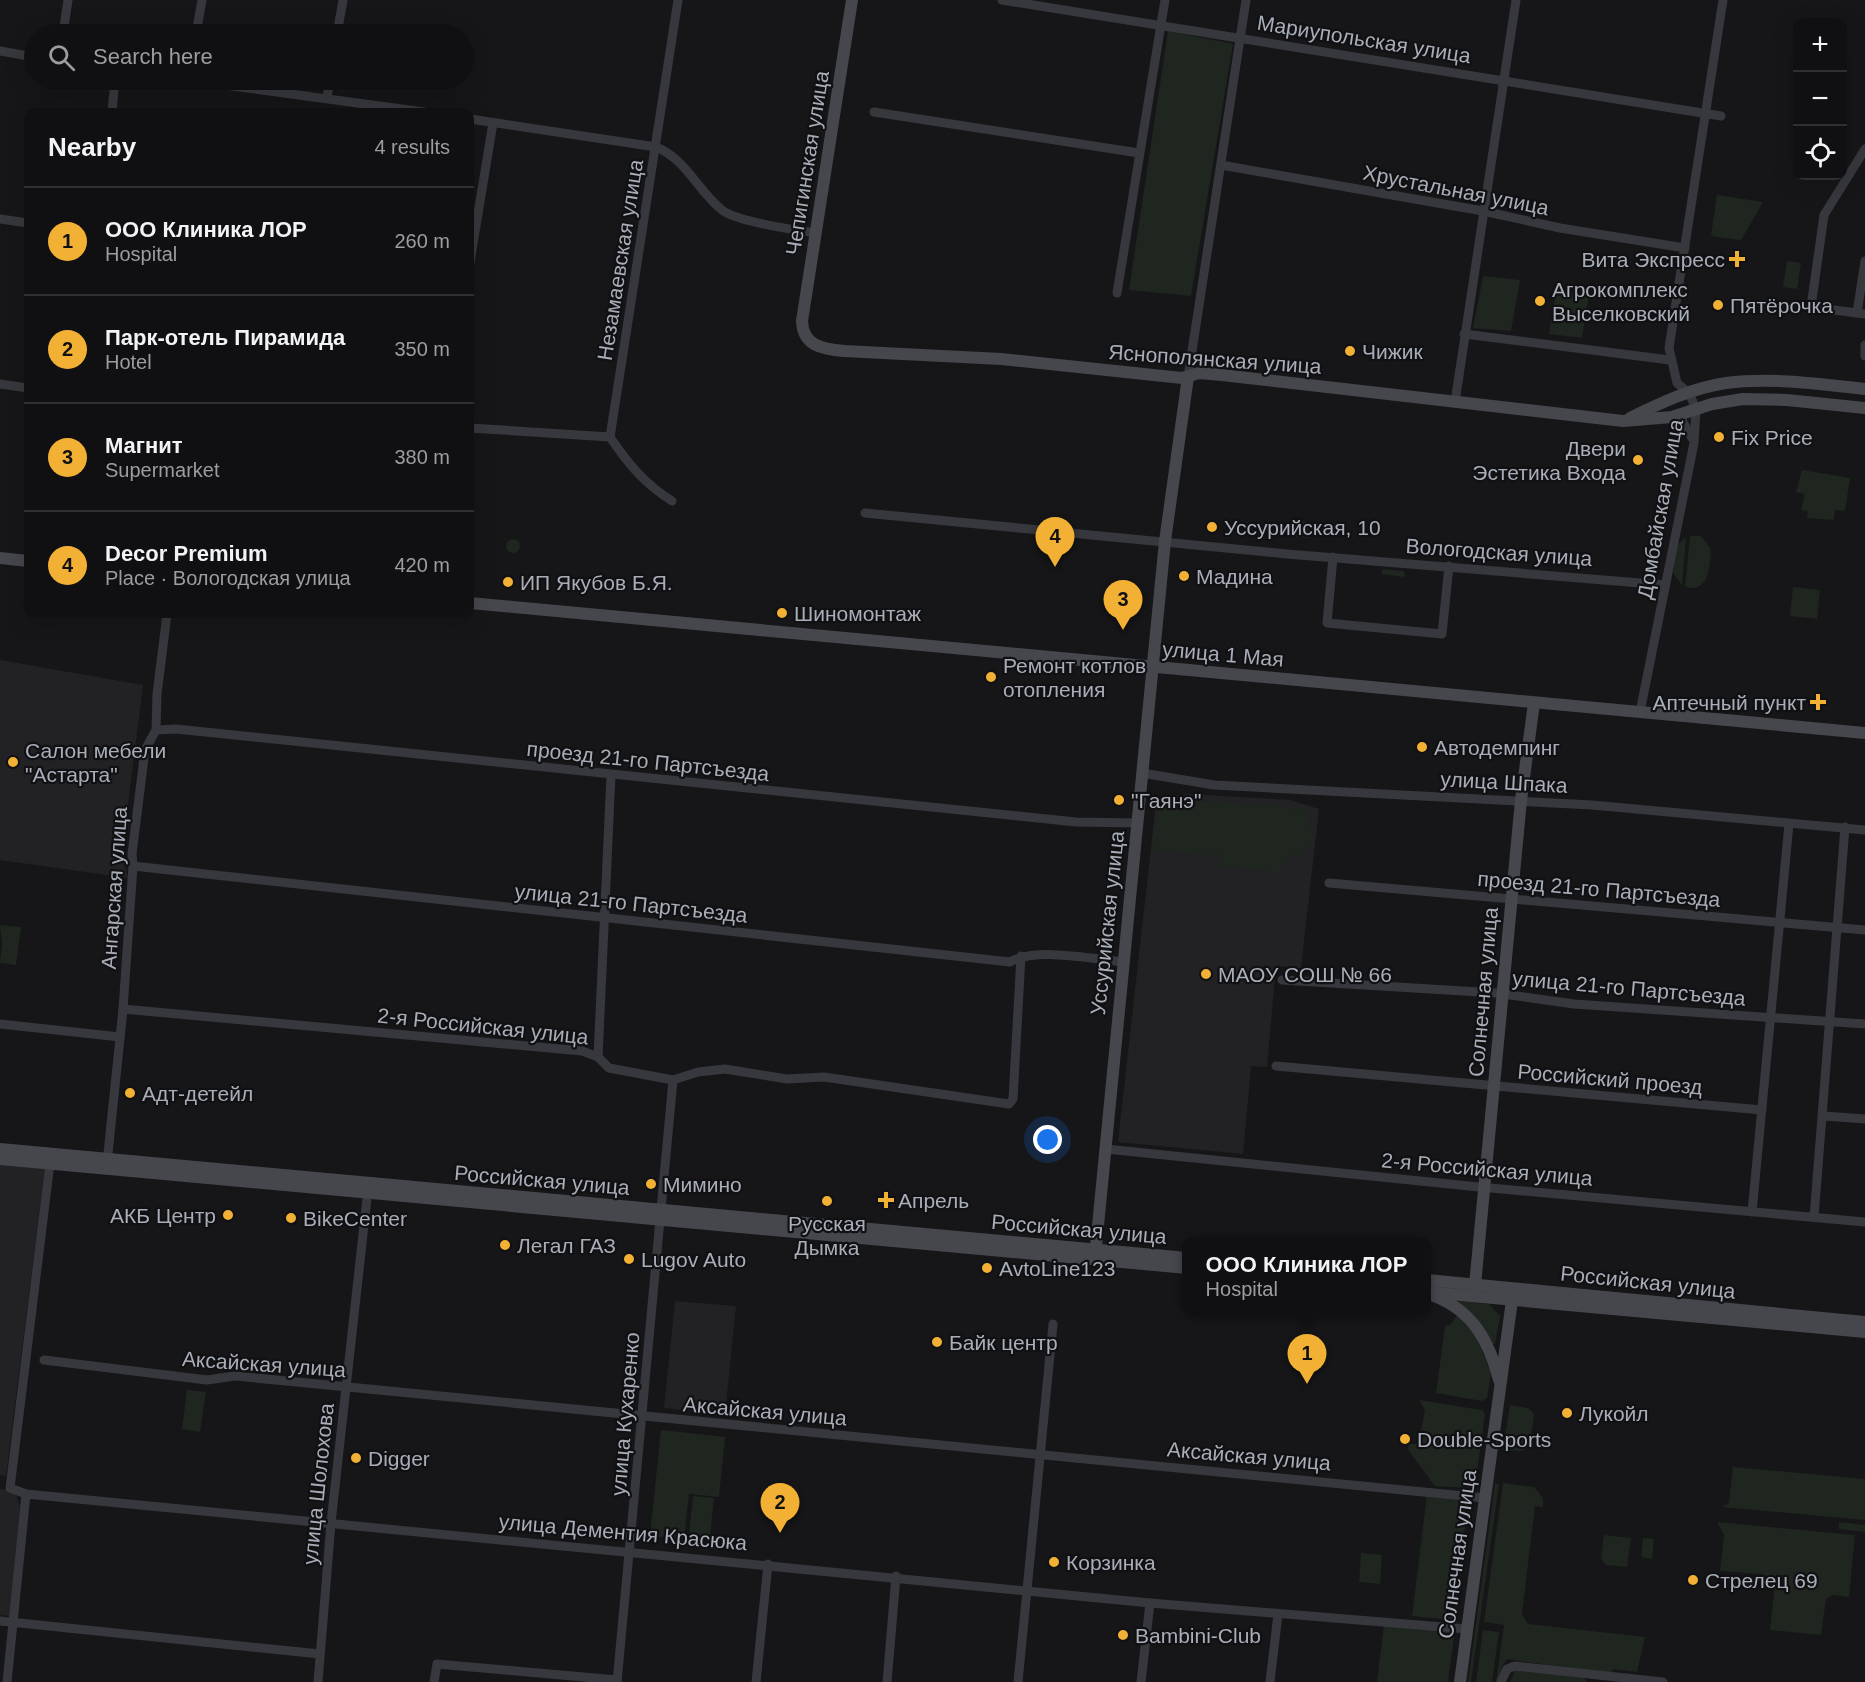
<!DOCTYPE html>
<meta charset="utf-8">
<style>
body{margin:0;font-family:Helvetica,sans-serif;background:#19191b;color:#f1f3f6}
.controls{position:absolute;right:18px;top:18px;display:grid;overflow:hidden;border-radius:12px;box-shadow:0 6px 24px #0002}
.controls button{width:54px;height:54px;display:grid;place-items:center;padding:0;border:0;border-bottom:2px solid #303032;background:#101012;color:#f1f3f6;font:30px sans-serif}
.you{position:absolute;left:1048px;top:1140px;width:21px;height:21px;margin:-15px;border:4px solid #fff;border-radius:50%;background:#1a73e8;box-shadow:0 0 0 9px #1a73e833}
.badge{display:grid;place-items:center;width:39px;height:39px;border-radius:50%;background:#f2b134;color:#111;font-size:20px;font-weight:700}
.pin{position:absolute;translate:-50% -50px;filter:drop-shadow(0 2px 3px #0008)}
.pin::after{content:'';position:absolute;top:32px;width:21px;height:18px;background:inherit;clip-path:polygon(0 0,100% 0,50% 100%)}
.popup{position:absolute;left:1182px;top:1237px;width:249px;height:78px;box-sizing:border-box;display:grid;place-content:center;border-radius:12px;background:#101012;filter:drop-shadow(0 2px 4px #0005);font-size:20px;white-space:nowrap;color:#9c9d9f}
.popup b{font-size:22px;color:#f1f3f6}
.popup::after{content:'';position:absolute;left:50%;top:100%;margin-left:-12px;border:12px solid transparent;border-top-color:#101012}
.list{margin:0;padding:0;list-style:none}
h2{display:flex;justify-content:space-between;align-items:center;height:78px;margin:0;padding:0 24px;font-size:26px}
h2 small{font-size:20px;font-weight:400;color:#9c9d9f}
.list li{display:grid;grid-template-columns:39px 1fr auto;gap:18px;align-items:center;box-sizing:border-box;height:108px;padding:0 24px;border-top:2px solid #303032}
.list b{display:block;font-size:22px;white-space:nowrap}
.list p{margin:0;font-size:20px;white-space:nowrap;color:#9c9d9f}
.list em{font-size:20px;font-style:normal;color:#9c9d9f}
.icon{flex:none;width:33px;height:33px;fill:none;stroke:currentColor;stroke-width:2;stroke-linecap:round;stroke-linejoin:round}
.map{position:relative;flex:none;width:1865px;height:1682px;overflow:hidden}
.search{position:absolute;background:#101012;box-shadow:0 6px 24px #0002;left:24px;top:24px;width:450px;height:66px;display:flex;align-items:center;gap:15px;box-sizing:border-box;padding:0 21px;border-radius:33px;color:#9c9d9f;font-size:22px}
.panel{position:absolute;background:#101012;box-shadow:0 6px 24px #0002;left:24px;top:108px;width:450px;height:510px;border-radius:12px}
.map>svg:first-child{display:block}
</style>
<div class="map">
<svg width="1865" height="1682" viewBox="0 0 1865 1682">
<rect width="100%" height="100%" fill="#161618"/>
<g fill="#222225">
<path d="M 0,660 L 143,685 L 122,852 L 128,878 L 0,860 Z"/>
<path d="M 1188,794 L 1290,800 L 1319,809 L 1301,968 L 1276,966 L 1267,1067 L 1251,1066 L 1243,1154 L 1118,1142 L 1156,803 L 1163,797 Z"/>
<path d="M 0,1162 L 45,1166 L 6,1476 L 0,1475 Z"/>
<path d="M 675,1301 L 736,1306 L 725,1414 L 664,1408 Z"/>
<path d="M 0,1489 L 15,1491 L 20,1507 L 10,1616 L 0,1615 Z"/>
</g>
<g fill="#1e261f">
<path d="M 1168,31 L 1233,44 L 1191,296 L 1129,290 Z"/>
<path d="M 1717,195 L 1763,202 L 1741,240 L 1711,236 Z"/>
<path d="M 1787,261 L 1801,263 L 1797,289 L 1783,287 Z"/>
<path d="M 1483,276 L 1520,280 L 1511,331 L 1473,328 Z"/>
<path d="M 1556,291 L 1589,296 L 1582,338 L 1549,334 Z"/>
<path d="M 1802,470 L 1850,478 L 1845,511 L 1835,510 L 1834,520 L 1807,518 L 1808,511 L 1801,510 L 1805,494 L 1796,492 Z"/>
<path d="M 1296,521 L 1311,522 L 1310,538 L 1295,537 Z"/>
<path d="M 1690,536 L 1701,536 L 1711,549 C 1710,566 1709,594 1685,587 Z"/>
<path d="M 1686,537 L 1682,585 L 1673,573 L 1678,544 Z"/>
<circle cx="513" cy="546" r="7"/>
<path d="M 1383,569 L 1404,571 L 1405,575 L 1404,577 L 1381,574 Z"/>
<path d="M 1793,587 L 1820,590 L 1817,619 L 1790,616 Z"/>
<path d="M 1164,798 L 1307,809 C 1304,826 1325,834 1302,854 L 1283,858 L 1280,875 L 1268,870 L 1220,866 L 1221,856 L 1152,850 L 1157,805 Z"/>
<path d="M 0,925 L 21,927 L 16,965 L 0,963 L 2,944 Z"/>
<path d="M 1456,1301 L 1489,1304 L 1500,1316 L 1495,1344 L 1492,1344 Z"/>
<path d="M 1457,1315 L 1473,1329 L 1491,1373 L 1487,1398 L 1482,1401 L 1436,1393 L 1445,1326 L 1450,1325 Z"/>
<path d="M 187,1390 L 206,1392 L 200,1432 L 182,1429 Z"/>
<path d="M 1419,1400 L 1482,1410 L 1485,1414 L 1476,1479 L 1468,1488 L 1435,1486 L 1408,1450 L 1409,1444 L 1418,1444 L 1425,1410 Z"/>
<path d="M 1510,1405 L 1528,1408 L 1534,1414 L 1530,1445 L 1522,1451 L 1503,1450 Z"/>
<path d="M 661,1430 L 725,1437 L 719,1497 L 689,1494 L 684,1539 L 650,1536 Z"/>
<path d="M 1733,1467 L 1865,1479 L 1865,1520 L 1722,1507 L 1729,1503 Z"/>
<path d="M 1503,1483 L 1534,1487 L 1543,1498 L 1543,1507 L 1535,1506 L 1522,1614 L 1528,1624 L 1645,1637 L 1637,1672 L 1613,1669 L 1612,1674 L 1507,1659 L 1502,1667 L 1500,1682 L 1496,1682 L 1504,1625 L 1484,1622 Z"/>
<path d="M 1495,1484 L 1499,1484 L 1471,1682 L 1468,1682 Z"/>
<path d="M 1427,1495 L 1459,1500 L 1467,1511 L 1454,1618 L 1451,1620 L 1412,1616 Z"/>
<path d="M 693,1496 L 714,1498 L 710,1537 L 689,1535 Z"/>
<path d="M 1717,1522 L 1855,1535 L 1849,1597 L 1833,1595 L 1826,1599 L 1821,1635 L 1770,1630 L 1775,1584 L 1768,1583 L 1762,1574 L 1720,1571 L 1724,1535 Z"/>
<path d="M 1839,1522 L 1865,1525 L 1865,1532 L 1839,1529 Z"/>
<path d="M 1604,1535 L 1631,1538 L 1627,1567 L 1606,1565 L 1601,1559 Z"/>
<path d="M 1643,1538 L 1654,1539 L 1652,1559 L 1641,1557 Z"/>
<path d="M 1361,1553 L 1382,1555 L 1380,1584 L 1359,1582 Z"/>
<path d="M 1384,1625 L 1451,1632 L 1454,1637 L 1448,1682 L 1377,1682 Z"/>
<path d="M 1483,1630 L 1499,1632 L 1492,1682 L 1476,1682 Z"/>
<path d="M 1516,1668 L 1583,1676 L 1587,1682 L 1510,1682 Z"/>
</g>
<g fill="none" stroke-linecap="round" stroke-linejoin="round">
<g stroke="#37383d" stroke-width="9">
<path d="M 1002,0 L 1721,116"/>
<path d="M 63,34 L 68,0"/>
<path d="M 196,34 L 202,0"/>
<path d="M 337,34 L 343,0"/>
<path d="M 0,51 L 34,57"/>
<path d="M 188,80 L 424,112"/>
<path d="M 327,97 L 330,80"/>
<path d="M 112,112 L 115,80"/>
<path d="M 874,112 L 1139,153"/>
<path d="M 470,119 L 656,147 C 686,159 697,190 722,210 C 737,222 795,230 816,233"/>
<path d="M 1865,149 L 1824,215 L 1811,307 L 1865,314"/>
<path d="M 1221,165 L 1483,211 L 1560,228 L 1685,248"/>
<path d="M 0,219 L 28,223"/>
<path d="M 470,262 L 493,123"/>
<path d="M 1117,293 L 1165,0"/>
<path d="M 1857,313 L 1865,261"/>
<path d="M 1464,334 L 1670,360"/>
<path d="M 1865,345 L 1865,356"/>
<path d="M 1188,377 L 1246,0"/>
<path d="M 0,384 L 28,388"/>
<path d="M 1455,402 L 1516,0"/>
<path d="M 1672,417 L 1683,422 L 1692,438"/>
<path d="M 470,428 L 610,437"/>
<path d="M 672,501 C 645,484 628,464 610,437 L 678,0"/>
<path d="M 865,513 L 1287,554 L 1665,585"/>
<path d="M 1333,557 L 1327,623 L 1442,634 L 1449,566"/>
<path d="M 1640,712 L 1694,443 L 1696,409 L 1689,393 L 1677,383 L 1669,348 L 1723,0"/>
<path d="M 156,730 L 176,729 L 1076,822 L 1136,823"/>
<path d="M 1142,773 L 1214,785 L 1592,805 L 1865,830"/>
<path d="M 133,866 L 1010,962 C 1036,947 1093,959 1123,962"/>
<path d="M 1329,883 L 1865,930"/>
<path d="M 1282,980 L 1496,993 L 1574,1004 L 1865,1024"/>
<path d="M 123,1009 L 582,1051 L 598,1057 L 609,1068 L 673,1080 L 698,1072 L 725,1069 L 787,1079 L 824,1077 L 1009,1104 L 1013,1099 L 1021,956"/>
<path d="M 0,1024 L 120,1037"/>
<path d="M 598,1057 L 611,775"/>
<path d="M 1276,1066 L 1762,1110"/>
<path d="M 1824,1116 L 1865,1119"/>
<path d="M 1106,1149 L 1479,1187 L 1865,1222"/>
<path d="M 50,1163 L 10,1488 L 26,1494 L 1150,1603 L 1467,1629"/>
<path d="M 107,1163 L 123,1009 L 133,866 L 132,854 L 145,750 L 156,730 L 157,694 L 167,614"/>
<path d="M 1752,1212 L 1789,824"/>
<path d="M 1814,1217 L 1845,827"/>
<path d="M 44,1360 L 207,1380 L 235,1376 L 1485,1498"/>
<path d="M 0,1621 L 320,1654"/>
<path d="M 7,1682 L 26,1494"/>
<path d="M 318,1682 L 331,1523 L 368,1189"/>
<path d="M 434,1682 L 437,1664 L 617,1680"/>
<path d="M 617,1682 L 673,1080"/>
<path d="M 756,1682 L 768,1564"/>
<path d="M 887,1682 L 896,1576"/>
<path d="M 1018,1682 L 1053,1324"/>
<path d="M 1141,1682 L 1150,1603"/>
<path d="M 1270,1682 L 1278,1614"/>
<path d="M 1501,1682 L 1507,1669 L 1515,1666 L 1663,1682"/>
</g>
<g stroke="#45474d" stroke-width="12">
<path d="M 852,0 L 802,321 C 803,346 822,349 844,351 L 1001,359 L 1182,378 L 1199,373 L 1222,375 L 1623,421 L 1672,417 L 1712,404 L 1743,399 L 1787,400 L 1865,408"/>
<path d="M 1630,418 C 1660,403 1692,388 1726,383 C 1771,377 1820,384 1865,389"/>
<path d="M 0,558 L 28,561"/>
<path d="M 470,603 L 1865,733"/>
<path d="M 0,1149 L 1187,1258"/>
<path d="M 0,1159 L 1187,1268"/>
<path d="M 1095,1256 L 1165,541 L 1188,377"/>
<path d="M 1427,1280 L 1865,1322"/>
<path d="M 1475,1285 L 1521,800 L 1534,703"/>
<path d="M 1427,1292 L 1865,1332"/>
<path d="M 1434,1296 C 1473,1311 1489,1341 1499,1380"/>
<path d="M 1460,1682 L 1513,1293"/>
</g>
</g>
<g fill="#f2b134" stroke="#111113" stroke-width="2">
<path d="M1734 250h6v6h6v6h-6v6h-6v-6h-6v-6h6z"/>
<circle cx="1540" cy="301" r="6"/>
<circle cx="1718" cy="305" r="6"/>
<circle cx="1350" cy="351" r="6"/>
<circle cx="1719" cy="437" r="6"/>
<circle cx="1638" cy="460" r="6"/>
<circle cx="1212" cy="527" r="6"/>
<circle cx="1184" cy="576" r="6"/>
<circle cx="508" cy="582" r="6"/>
<circle cx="782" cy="613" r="6"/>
<circle cx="991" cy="677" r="6"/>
<path d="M1815 693h6v6h6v6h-6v6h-6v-6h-6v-6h6z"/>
<circle cx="1422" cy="747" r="6"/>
<circle cx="13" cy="762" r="6"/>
<circle cx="1119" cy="800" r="6"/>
<circle cx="1206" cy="974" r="6"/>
<circle cx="130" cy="1093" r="6"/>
<circle cx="651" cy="1184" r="6"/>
<path d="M883 1191h6v6h6v6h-6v6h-6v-6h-6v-6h6z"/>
<circle cx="827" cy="1201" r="6"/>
<circle cx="228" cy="1215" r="6"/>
<circle cx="291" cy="1218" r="6"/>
<circle cx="505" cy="1245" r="6"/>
<circle cx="629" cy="1259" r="6"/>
<circle cx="987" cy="1268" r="6"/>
<circle cx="937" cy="1342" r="6"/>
<circle cx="1567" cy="1413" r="6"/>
<circle cx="1405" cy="1439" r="6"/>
<circle cx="356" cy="1458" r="6"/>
<circle cx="1054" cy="1562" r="6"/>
<circle cx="1693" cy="1580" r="6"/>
<circle cx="1123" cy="1635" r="6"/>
</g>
<g text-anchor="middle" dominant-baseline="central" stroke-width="4.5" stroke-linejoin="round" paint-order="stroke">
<g font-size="21" fill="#a8adb8" stroke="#111113">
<text transform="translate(1364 39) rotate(9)">Мариупольская улица</text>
<text transform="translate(807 163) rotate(-81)">Чепигинская улица</text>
<text transform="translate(1456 190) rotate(11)">Хрустальная улица</text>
<text transform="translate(620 260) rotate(-81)">Незамаевская улица</text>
<text transform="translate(1215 359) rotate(4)">Яснополянская улица</text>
<text transform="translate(1660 509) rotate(-80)">Домбайская улица</text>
<text transform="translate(1499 552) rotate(4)">Вологодская улица</text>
<text transform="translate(1223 654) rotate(5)">улица 1 Мая</text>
<text transform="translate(648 761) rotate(6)">проезд 21-го Партсъезда</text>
<text transform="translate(1504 782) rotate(3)">улица Шпака</text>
<text transform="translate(114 888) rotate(-86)">Ангарская улица</text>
<text transform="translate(1599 889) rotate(5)">проезд 21-го Партсъезда</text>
<text transform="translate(631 903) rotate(6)">улица 21-го Партсъезда</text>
<text transform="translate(1107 923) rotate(-84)">Уссурийская улица</text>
<text transform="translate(1629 988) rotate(5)">улица 21-го Партсъезда</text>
<text transform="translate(1483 992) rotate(-85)">Солнечная улица</text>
<text transform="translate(483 1026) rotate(6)">2-я Российская улица</text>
<text transform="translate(1610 1079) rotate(5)">Российский проезд</text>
<text transform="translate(1487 1169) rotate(5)">2-я Российская улица</text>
<text transform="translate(542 1180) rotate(5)">Российская улица</text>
<text transform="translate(1079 1229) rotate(5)">Российская улица</text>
<text transform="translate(1648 1282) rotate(6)">Российская улица</text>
<text transform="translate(264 1364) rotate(4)">Аксайская улица</text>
<text transform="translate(765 1411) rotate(5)">Аксайская улица</text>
<text transform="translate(625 1414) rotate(-85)">улица Кухаренко</text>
<text transform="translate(1249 1456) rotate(5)">Аксайская улица</text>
<text transform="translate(318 1484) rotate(-84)">улица Шолохова</text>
<text transform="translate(623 1532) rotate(5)">улица Дементия Красюка</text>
<text transform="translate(1457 1554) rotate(-82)">Солнечная улица</text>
</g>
<g font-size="21" fill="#a8adb8" stroke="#111113" text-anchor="start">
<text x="1725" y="259" text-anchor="end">Вита Экспресс</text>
<text x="1552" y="289">Агрокомплекс<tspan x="1552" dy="24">Выселковский</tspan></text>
<text x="1730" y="305">Пятёрочка</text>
<text x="1362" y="351">Чижик</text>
<text x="1731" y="437">Fix Price</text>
<text x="1626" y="448" text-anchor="end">Двери<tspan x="1626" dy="24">Эстетика Входа</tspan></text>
<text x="1224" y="527">Уссурийская, 10</text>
<text x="1196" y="576">Мадина</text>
<text x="520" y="582">ИП Якубов Б.Я.</text>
<text x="794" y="613">Шиномонтаж</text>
<text x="1003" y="665">Ремонт котлов<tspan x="1003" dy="24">отопления</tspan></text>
<text x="1806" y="702" text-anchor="end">Аптечный пункт</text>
<text x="1434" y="747">Автодемпинг</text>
<text x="25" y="750">Салон мебели<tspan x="25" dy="24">"Астарта"</tspan></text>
<text x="1131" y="800">"Гаянэ"</text>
<text x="1218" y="974">МАОУ СОШ № 66</text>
<text x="142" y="1093">Адт-детейл</text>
<text x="663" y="1184">Мимино</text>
<text x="898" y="1200">Апрель</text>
<text x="216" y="1215" text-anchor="end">АКБ Центр</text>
<text x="303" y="1218">BikeCenter</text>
<text x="827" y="1223" text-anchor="middle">Русская<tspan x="827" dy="24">Дымка</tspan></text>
<text x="517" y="1245">Легал ГАЗ</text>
<text x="641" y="1259">Lugov Auto</text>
<text x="999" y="1268">AvtoLine123</text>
<text x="949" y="1342">Байк центр</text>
<text x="1579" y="1413">Лукойл</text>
<text x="1417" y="1439">Double-Sports</text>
<text x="368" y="1458">Digger</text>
<text x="1066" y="1562">Корзинка</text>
<text x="1705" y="1580">Стрелец 69</text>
<text x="1135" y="1635">Bambini-Club</text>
</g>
</g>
</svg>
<div class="controls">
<button>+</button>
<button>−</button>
<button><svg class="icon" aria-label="locate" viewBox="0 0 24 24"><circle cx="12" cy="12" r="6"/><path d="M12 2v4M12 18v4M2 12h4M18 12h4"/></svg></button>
</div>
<div class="you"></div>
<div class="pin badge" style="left:1307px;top:1384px">1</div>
<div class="popup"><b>ООО Клиника ЛОР</b>Hospital</div>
<div class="pin badge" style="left:780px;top:1533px">2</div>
<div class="pin badge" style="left:1123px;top:630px">3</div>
<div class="pin badge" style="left:1055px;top:567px">4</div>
<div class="search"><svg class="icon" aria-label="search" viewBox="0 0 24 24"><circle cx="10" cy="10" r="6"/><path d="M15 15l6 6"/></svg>Search here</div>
<section class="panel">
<h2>Nearby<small>4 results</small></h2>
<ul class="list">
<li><span class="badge">1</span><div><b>ООО Клиника ЛОР</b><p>Hospital</p></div><em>260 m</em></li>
<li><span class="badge">2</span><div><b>Парк-отель Пирамида</b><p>Hotel</p></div><em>350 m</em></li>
<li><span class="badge">3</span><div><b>Магнит</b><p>Supermarket</p></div><em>380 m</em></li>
<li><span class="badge">4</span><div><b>Decor Premium</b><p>Place · Вологодская улица</p></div><em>420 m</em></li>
</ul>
</section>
</div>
